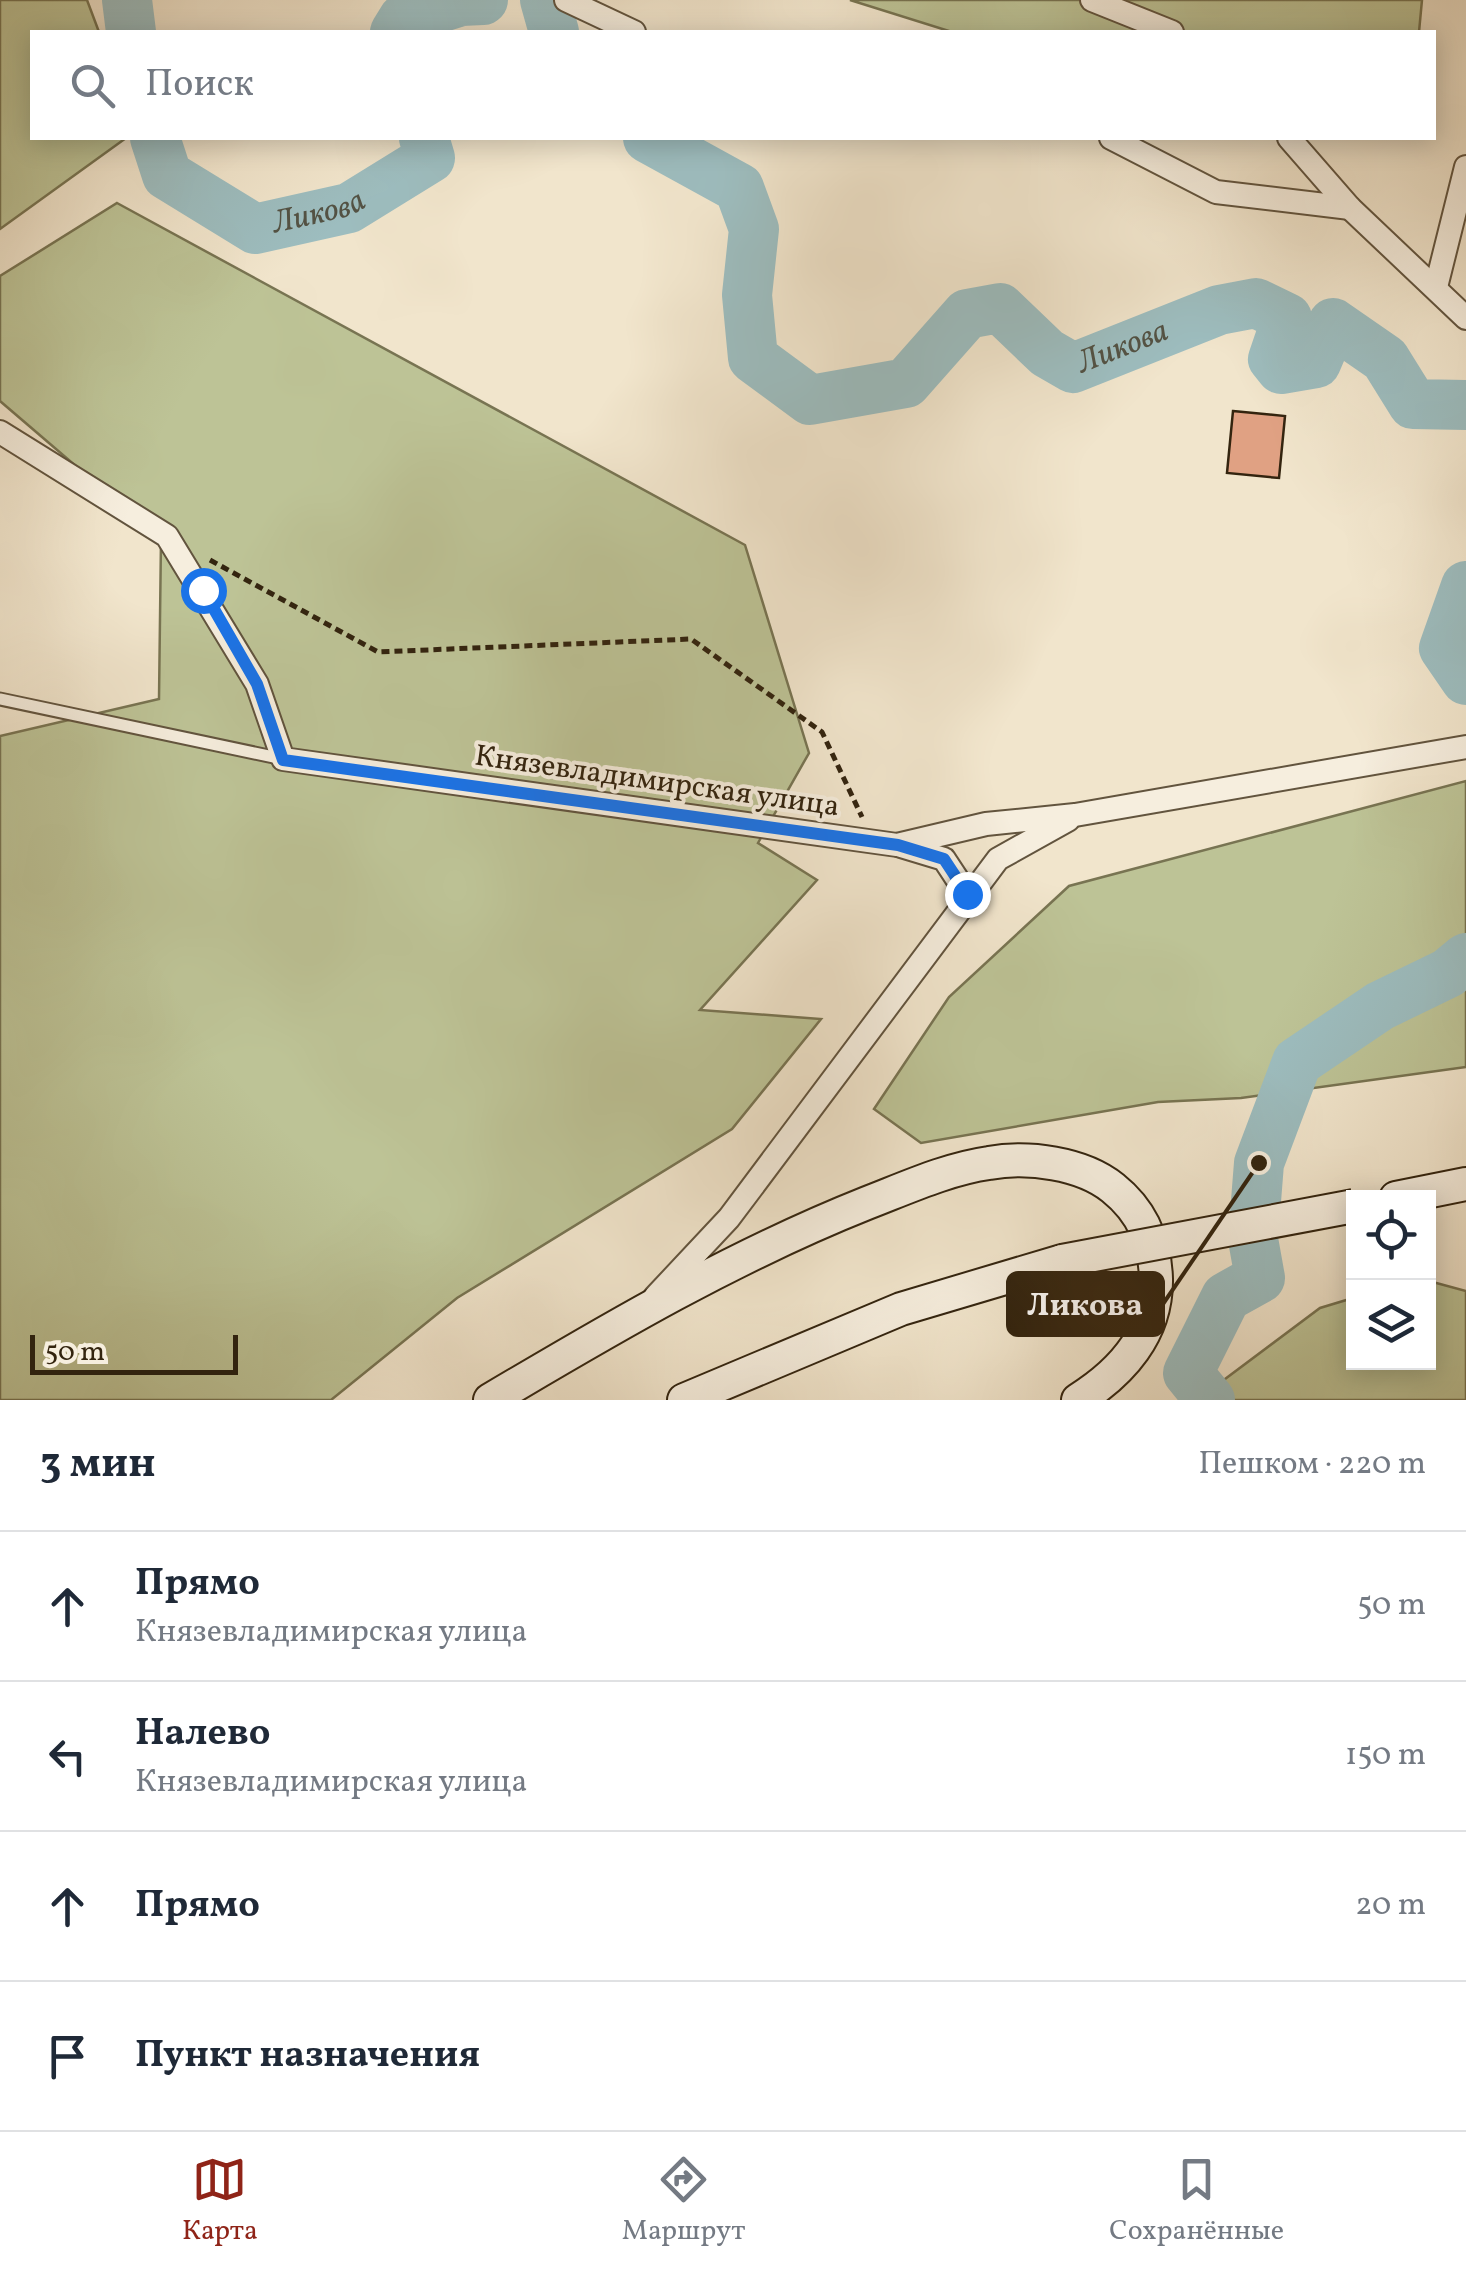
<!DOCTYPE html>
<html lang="ru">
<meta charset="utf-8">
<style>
body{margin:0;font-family:Vollkorn,serif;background:#f2f2f3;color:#1f2937}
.controls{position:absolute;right:30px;bottom:30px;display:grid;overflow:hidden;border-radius:0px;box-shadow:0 5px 25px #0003}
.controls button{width:90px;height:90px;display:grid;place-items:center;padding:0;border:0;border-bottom:2px solid #e0e1e3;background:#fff;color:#1f2937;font:50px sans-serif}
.scale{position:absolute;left:30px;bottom:25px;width:208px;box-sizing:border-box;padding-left:10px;border:5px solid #33240f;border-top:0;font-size:28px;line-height:35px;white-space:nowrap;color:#33240f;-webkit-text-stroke:8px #f6eede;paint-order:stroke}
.stop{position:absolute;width:30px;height:30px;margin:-22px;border:8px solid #1a73e8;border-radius:50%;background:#fff}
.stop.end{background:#1a73e8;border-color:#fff;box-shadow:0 2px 10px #0008}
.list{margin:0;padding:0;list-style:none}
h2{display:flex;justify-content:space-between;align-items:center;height:130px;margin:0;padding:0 40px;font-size:42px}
h2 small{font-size:32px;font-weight:400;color:#747a83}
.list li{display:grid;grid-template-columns:65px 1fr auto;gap:30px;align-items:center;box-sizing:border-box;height:150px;padding:0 40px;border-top:2px solid #e0e1e3}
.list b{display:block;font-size:38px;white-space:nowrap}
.list p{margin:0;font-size:32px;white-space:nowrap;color:#747a83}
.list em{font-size:32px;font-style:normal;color:#747a83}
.icon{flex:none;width:55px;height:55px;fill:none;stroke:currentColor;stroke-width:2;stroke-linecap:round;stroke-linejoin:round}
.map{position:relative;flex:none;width:1466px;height:1400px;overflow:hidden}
.search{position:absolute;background:#fff;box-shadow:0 5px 25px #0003;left:30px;right:30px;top:30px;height:110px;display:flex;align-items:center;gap:25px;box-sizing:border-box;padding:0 35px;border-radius:0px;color:#747a83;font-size:38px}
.sheet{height:730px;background:#fff}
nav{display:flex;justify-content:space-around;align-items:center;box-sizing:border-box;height:140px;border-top:2px solid #e0e1e3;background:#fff;font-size:28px;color:#747a83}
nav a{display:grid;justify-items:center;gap:5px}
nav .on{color:#8f2418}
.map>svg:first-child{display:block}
</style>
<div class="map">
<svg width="1466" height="1400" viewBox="0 0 1466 1400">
<rect width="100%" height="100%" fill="#f1e5cc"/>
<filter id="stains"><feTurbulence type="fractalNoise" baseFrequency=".002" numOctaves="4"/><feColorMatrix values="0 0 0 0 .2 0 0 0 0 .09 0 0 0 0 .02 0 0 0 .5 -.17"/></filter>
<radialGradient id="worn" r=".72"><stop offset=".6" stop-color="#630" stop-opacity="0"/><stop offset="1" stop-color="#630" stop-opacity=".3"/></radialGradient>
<g fill="#bdc396" stroke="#787452" stroke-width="2.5">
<path d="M 0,0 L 87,0 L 99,32 L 32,32 L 32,138 L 126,138 L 0,229 Z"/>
<path d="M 850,0 L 1422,0 L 1419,32 L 952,32 Z"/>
<path d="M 117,203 L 745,545 L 809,753 L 758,843 L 817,880 L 700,1010 L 821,1019 L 732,1129 L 457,1298 L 331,1400 L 0,1400 L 0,736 L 159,699 L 161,539 L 0,401 L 0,276 Z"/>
<path d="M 1466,781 L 1466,1067 L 1241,1098 L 1158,1102 L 921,1143 L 874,1109 L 949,997 L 1069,886 Z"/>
<path d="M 1429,1281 L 1466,1291 L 1466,1400 L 1197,1400 L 1320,1308 L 1353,1298 L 1354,1362 L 1428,1362 Z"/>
</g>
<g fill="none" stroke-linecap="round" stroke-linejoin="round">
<g stroke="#9dbdbf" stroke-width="50">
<path d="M 127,0 L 131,32"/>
<path d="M 545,0 L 554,32"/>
<path d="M 395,32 L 403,19 L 461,1 L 483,0"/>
<path id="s1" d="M 155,138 L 167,175 L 255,229 L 349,208 L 430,158 L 424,138"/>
<path id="s2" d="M 648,138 L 739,188 L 754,229 L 747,295 L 753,358 L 810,400 L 906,383 L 967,314 L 1000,308 L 1047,353 L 1073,368 L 1219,310 L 1256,303 L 1287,318 L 1273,359 L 1281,369 L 1316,363 L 1333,323 L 1385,359 L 1413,404 L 1466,405"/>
<path d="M 1466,586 L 1444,648 L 1466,680"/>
<path d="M 1210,1400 L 1188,1373 L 1226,1297 L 1260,1278 L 1253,1239 L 1259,1163 L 1297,1062 L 1380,1006 L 1448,973 L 1466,958"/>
</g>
</g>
<path fill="#e0a183" stroke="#33240f" stroke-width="2.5" d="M 1233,411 L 1285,416 L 1279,478 L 1227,473 Z"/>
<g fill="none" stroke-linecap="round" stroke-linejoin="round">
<g stroke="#62543e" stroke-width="15">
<path id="lane" d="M 0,699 L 283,759"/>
</g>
<g stroke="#62543e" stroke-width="26">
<g id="street">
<path d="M 566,0 L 634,32"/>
<path d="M 1092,0 L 1172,32"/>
<path d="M 1111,138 L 1216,192 L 1350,208"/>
<path d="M 1289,138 L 1350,208 L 1466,318"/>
<path d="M 1436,287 L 1466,167"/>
<path d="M 0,432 L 167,536 L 257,684 L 283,759 L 897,845 L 986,824 L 1075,815 L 1466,747"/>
<path d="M 901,846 L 944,859 L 967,894"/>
<path d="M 655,1297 L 729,1218 L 998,859 L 1068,820"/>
</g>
</g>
<g stroke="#33240f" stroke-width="36">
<g id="secondary">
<path d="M 1396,1198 L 1466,1184"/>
<path d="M 490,1400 C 613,1327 734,1256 867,1203 C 906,1188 947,1169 989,1163 C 1028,1156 1082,1163 1113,1188 C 1143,1212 1155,1242 1156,1279 C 1157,1334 1121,1373 1078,1400"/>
<path d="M 684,1400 L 901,1309 L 1062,1261"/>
</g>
</g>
<path stroke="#33240f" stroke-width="5" stroke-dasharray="8 5" stroke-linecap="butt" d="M 210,560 L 378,652 L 691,639 L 822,732 L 862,817"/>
<use href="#lane" stroke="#f6eede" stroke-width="11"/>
<use href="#street" stroke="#f6eede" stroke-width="22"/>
<use href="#secondary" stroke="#f6eede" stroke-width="32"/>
<g stroke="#33240f" stroke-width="36" stroke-linecap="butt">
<path id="secondary-bridge" d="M 1062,1261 L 1354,1206"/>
</g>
<use href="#secondary-bridge" stroke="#f6eede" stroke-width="32"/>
</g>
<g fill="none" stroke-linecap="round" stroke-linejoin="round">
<path stroke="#1a73e8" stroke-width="12" d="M 203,590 L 257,684 L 283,760 L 898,845 L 944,859 L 967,894"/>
</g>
<g text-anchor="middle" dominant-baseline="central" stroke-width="8" stroke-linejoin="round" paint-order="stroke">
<g font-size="30" fill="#33240f" stroke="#f6eede">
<text transform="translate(657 782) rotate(8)">Князевладимирская улица</text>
</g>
<g font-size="32" font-style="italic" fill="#535244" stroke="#f6eede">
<text stroke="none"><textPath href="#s1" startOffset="208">Ликова</textPath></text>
<text stroke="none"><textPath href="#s2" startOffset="720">Ликова</textPath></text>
</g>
</g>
<path fill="none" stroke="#33240f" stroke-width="4" d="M1259 1163L1163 1304"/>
<circle fill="#33240f" stroke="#f6eede" stroke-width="4" cx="1259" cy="1163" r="10"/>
<rect fill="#33240f" stroke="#33240f" stroke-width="4" x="1008" y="1273" width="155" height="62" rx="10"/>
<g font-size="32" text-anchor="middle" font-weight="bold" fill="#fff">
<text x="1085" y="1315">Ликова</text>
</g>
<rect width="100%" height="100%" filter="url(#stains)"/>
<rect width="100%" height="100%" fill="url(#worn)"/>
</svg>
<div class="controls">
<button><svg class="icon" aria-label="locate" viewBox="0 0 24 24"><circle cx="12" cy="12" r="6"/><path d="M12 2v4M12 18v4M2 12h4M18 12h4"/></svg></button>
<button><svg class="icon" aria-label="layers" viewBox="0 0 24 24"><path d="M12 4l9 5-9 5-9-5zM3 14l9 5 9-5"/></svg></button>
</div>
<div class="scale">50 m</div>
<div class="stop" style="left:203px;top:590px"></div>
<div class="stop end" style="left:967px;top:894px"></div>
<div class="search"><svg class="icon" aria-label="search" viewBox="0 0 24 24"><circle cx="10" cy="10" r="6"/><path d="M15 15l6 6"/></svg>Поиск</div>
</div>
<section class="sheet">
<h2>3 мин<small>Пешком · 220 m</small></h2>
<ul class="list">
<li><svg class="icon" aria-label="ahead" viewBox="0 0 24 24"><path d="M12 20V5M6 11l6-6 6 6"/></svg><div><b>Прямо</b><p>Князевладимирская улица</p></div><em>50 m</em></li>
<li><svg class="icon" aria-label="left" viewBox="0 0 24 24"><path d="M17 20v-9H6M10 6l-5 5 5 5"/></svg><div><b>Налево</b><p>Князевладимирская улица</p></div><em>150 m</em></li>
<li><svg class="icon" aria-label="ahead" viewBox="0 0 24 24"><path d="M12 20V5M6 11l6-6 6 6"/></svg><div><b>Прямо</b></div><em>20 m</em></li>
<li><svg class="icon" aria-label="arrive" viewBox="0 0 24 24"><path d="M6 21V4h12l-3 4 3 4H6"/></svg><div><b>Пункт назначения</b></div></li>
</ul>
</section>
<nav>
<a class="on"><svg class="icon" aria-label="map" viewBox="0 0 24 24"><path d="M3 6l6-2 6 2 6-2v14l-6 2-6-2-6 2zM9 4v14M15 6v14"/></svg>Карта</a>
<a><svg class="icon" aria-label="directions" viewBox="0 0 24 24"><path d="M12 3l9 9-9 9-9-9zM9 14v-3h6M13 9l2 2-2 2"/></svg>Маршрут</a>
<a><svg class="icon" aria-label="saved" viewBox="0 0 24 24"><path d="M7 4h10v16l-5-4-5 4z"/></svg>Сохранённые</a>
</nav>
